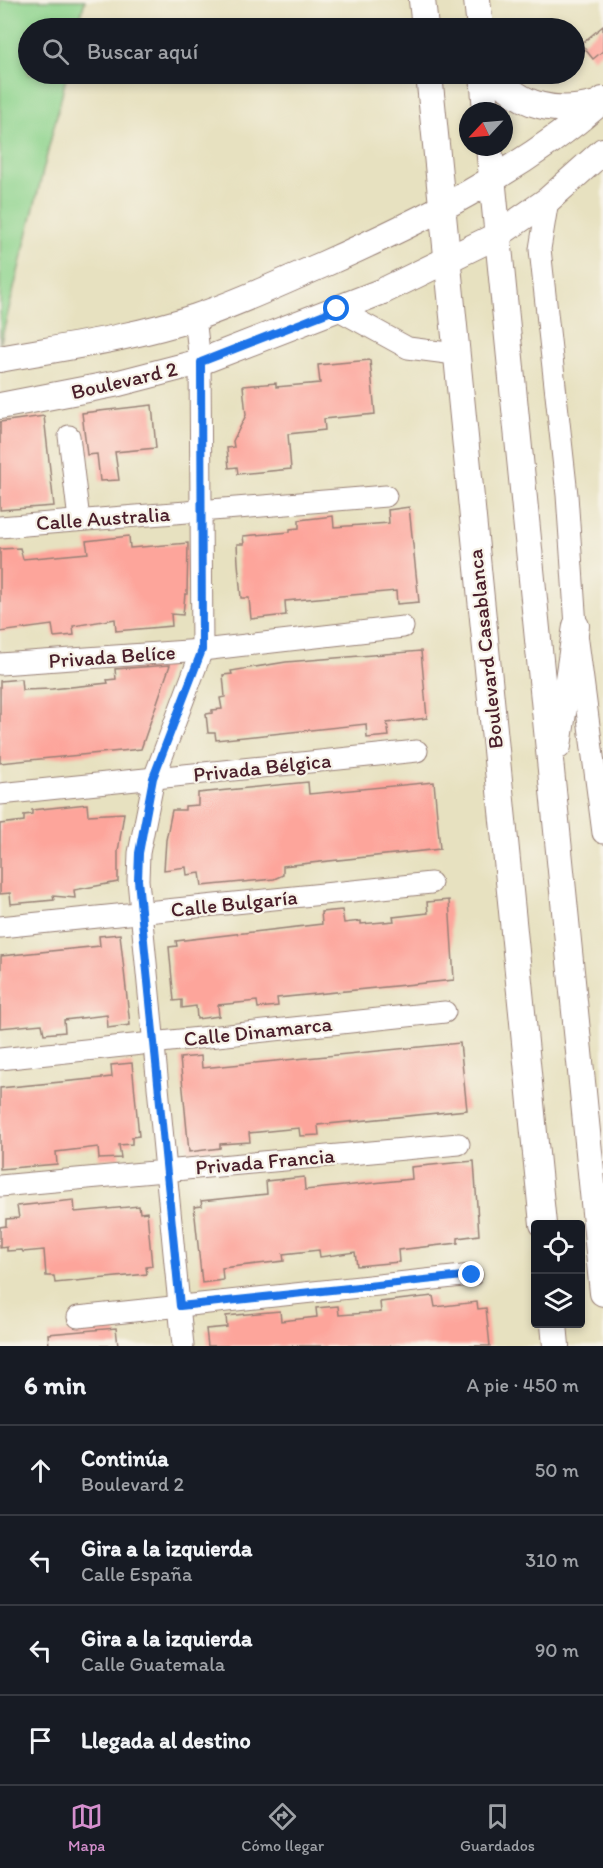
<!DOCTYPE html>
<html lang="es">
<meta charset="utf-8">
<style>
body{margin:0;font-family:Itim,sans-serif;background:#242831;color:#f1f3f6}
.controls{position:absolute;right:18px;bottom:18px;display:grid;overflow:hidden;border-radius:6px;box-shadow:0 3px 9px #0003}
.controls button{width:54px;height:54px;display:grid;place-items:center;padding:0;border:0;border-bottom:2px solid #363941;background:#171b24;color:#f1f3f6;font:30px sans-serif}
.compass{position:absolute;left:459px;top:102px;width:54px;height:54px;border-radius:50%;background:#171b24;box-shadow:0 3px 9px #0003;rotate:244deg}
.stop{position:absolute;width:18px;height:18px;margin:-14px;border:4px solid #1a73e8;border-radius:50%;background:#fff}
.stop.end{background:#1a73e8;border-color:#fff;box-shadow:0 2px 6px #0008}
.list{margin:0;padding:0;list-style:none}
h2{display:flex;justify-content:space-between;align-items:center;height:78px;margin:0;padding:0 24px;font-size:26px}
h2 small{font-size:20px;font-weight:400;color:#9ea1a6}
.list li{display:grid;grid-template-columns:39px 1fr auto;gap:18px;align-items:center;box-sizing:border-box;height:90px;padding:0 24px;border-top:2px solid #363941}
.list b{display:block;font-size:22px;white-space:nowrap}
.list p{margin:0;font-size:20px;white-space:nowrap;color:#9ea1a6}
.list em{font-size:20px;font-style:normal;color:#9ea1a6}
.icon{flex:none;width:33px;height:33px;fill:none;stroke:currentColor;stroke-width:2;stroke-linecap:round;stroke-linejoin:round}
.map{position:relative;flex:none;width:603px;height:1346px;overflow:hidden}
.search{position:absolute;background:#171b24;box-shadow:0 3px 9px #0003;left:18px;right:18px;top:18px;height:66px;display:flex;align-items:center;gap:15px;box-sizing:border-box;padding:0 21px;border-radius:33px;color:#9ea1a6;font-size:22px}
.sheet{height:438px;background:#171b24}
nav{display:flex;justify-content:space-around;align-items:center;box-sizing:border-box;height:84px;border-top:2px solid #363941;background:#171b24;font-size:16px;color:#9ea1a6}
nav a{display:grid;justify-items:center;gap:3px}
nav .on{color:#d690ce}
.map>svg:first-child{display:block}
</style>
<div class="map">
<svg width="603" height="1346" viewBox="0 0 603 1346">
<rect width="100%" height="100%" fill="#f7f3e8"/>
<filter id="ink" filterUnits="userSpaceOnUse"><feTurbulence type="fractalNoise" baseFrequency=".0167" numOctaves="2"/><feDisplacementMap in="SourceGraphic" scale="12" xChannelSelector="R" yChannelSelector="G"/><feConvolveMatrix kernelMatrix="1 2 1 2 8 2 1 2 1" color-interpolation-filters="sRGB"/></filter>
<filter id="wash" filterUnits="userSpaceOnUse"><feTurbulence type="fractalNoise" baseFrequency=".008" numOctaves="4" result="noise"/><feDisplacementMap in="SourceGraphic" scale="24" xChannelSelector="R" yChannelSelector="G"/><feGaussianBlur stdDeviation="1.35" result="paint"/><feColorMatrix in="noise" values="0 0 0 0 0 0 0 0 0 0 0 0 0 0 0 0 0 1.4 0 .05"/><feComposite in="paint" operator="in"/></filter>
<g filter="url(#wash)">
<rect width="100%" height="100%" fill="#e7e1c0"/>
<path fill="#8fd48e" stroke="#6c7a5c" stroke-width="1.5" d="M 0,0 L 85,0 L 78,28 L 28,28 L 28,74 L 67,74 L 0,345 Z"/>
<g id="blocks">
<g fill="#fda59b">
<path d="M 603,26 L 603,51 L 593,59 L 581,44 Z"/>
<path d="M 370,360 L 375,414 L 324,419 L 325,430 L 288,434 L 291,469 L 238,474 L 237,467 L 229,468 L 227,448 L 234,447 L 233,441 L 246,415 L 243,386 L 276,383 L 276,387 L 320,383 L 318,365 Z"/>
<path d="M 152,405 L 156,448 L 115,452 L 119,480 L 100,481 L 97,454 L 87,455 L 82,413 Z"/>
<path d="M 44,416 L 54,506 L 0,510 L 0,422 Z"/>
<path d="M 409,507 L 419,602 L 397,604 L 396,591 L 285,601 L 286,615 L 251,619 L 249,598 L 241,598 L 238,563 L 237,544 L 244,544 L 243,536 L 290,532 L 290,529 L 299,528 L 299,520 L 333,516 L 334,527 L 389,523 L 388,510 Z"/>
<path d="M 129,536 L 130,548 L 188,543 L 187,594 L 185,594 L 183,615 L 171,614 L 172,626 L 116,631 L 115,619 L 73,626 L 74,635 L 54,637 L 52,625 L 0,632 L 0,549 L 20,548 L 23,559 L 88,553 L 86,541 Z"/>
<path d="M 421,651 L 427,718 L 387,723 L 389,736 L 367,738 L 366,724 L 216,740 L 215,733 L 208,733 L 206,714 L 212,713 L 212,710 L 222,709 L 220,698 L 225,697 L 223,675 L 232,674 L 231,671 L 286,662 Z"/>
<path d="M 170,665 L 141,749 L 0,763 L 0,681 L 21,679 L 22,690 L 52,689 L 108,683 L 107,680 L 116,679 L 115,669 Z"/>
<path d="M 308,782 L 309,794 L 434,782 L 440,849 L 283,866 L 283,875 L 274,879 L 202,886 L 200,873 L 187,875 L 186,867 L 164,870 L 166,840 L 172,810 L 185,810 L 185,806 L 198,805 L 198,793 Z"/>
<path d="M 87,804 L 88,815 L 124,813 L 118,852 L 118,882 L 74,890 L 75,898 L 53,896 L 54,900 L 11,904 L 10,893 L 0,894 L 0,824 L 24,821 L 24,815 L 32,814 L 32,810 Z"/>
<path d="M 449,900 L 454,980 L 277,998 L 278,1006 L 258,1008 L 257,1001 L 218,1005 L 219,1016 L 197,1019 L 196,1006 L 182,1008 L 182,1000 L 174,1001 L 169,947 L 177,946 L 176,941 L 322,924 L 321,912 L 342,910 L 344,923 L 361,921 L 361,924 L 394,921 L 393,917 L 428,913 L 427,902 Z"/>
<path d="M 120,934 L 130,1025 L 108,1028 L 107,1015 L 64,1020 L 65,1032 L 44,1034 L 42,1024 L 0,1028 L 1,956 L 100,946 L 99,936 Z"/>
<path d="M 460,1043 L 467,1110 L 318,1125 L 319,1135 L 300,1136 L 299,1128 L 249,1133 L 250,1142 L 220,1144 L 220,1148 L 189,1152 L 180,1058 L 201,1056 L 202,1068 Z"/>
<path d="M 132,1063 L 139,1136 L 132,1137 L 132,1144 L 119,1145 L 121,1158 L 99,1159 L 98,1147 L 56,1152 L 57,1164 L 0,1169 L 0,1088 L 112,1077 L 111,1065 Z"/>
<path d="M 474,1161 L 479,1235 L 458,1238 L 458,1243 L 398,1250 L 399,1262 L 357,1266 L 355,1252 L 320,1257 L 319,1250 L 283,1254 L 284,1261 L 222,1268 L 223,1280 L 202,1283 L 194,1207 L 202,1206 L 201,1201 L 267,1194 L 266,1181 L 304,1177 L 305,1190 L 334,1187 L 412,1179 L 411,1167 Z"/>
<path d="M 74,1200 L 75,1212 L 139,1206 L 140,1213 L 147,1212 L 152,1266 L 146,1267 L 147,1274 L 55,1283 L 54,1276 L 46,1276 L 44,1250 L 23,1252 L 22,1250 L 7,1251 L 7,1247 L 0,1248 L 0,1227 L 6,1226 L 6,1219 L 19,1218 L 17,1206 Z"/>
<path d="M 433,1296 L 435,1307 L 477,1302 L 478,1309 L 486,1308 L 490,1346 L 208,1346 L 206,1329 L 227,1327 L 226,1316 L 280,1311 L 281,1321 L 317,1317 L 316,1308 L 338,1306 L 339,1315 L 381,1312 L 380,1302 Z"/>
<path d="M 116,1328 L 118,1346 L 49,1346 L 48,1334 Z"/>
</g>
</g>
</g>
<g filter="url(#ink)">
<use href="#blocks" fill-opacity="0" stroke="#988076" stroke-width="1.5"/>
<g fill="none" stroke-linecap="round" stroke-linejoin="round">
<g stroke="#988076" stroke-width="23">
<g id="minor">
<path d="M 548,200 L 540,249 L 567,495 L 576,626 L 603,833"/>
<path d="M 337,309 L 408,348 L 455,354"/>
<path d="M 69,436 L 79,520"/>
<path d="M 0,527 L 386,496"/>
<path d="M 0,664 L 202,650 L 403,627"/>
<path d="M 0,794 L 417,751"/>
<path d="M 0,927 L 431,883"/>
<path d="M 0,1059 L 445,1012"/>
<path d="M 0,1186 L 459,1144"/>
<path d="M 78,1317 L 472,1275"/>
<path d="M 183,1346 L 138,880 L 139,853 L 154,778 L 202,650 L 200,362 L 195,317"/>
</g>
</g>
<g stroke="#988076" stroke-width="28">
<g id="major">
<path d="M 422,0 L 425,28"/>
<path d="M 477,0 L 480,28"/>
<path d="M 429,74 L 543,1224"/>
<path d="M 483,74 L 486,111"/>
<path d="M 496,74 C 519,108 559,114 596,104"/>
<path d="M 489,147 L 603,1293"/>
<path d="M 0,359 C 65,347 133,338 196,317 C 238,303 280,283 322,265 C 423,220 519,173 603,100"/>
<path d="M 0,406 L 119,383 L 200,362 L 383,291 L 496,236 L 548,200 L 603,151"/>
<path d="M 558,746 L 576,626"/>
<path d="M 554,1324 L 556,1346"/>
</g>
</g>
<use href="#minor" stroke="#fff" stroke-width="21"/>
<use href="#major" stroke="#fff" stroke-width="26"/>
</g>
</g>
<g fill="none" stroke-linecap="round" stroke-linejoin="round" filter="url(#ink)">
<path stroke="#1a73e8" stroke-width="8" d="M 337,309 L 201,362 L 202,650 L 153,778 L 139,853 L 138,880 L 180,1306 L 472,1275"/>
</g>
<g text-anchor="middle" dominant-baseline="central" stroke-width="4.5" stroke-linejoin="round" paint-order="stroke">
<g font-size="21" fill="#4a1f2b" stroke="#f7f3e8">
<text transform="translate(124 380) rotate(-13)">Boulevard 2</text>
<text transform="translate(103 518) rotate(-4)">Calle Australia</text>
<text transform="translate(485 649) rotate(-96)">Boulevard Casablanca</text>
<text transform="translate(112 656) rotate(-4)">Privada Belíce</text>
<text transform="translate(262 767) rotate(-6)">Privada Bélgica</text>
<text transform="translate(234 903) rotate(-6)">Calle Bulgaría</text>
<text transform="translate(258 1031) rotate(-6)">Calle Dinamarca</text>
<text transform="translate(265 1161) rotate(-5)">Privada Francia</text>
</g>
</g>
</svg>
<div class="controls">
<button><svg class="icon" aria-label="locate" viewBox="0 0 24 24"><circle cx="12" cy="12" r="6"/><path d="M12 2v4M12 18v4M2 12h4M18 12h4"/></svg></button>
<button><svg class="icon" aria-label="layers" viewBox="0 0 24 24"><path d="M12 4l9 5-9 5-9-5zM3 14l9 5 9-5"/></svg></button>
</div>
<svg class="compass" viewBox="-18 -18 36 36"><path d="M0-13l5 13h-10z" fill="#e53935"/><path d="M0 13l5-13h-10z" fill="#9ea1a6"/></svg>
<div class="stop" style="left:337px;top:309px"></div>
<div class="stop end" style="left:472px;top:1275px"></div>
<div class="search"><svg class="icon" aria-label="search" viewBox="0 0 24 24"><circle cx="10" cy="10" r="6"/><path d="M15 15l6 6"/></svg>Buscar aquí</div>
</div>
<section class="sheet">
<h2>6 min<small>A pie · 450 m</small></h2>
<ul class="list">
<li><svg class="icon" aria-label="ahead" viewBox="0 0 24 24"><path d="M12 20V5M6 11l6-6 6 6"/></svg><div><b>Continúa</b><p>Boulevard 2</p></div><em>50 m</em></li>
<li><svg class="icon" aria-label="left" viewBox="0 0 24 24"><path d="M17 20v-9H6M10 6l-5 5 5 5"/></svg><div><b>Gira a la izquierda</b><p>Calle España</p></div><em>310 m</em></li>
<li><svg class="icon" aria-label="left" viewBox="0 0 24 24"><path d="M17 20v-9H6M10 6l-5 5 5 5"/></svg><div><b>Gira a la izquierda</b><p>Calle Guatemala</p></div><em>90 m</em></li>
<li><svg class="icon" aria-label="arrive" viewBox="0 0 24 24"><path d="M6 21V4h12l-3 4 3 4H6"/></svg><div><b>Llegada al destino</b></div></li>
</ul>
</section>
<nav>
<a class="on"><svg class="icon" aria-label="map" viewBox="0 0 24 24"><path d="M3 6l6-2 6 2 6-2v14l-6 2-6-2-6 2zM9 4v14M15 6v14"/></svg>Mapa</a>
<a><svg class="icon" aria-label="directions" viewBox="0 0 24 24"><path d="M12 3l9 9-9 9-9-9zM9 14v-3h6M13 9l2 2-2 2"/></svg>Cómo llegar</a>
<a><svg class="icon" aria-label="saved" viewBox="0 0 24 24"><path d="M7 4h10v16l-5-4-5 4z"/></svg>Guardados</a>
</nav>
